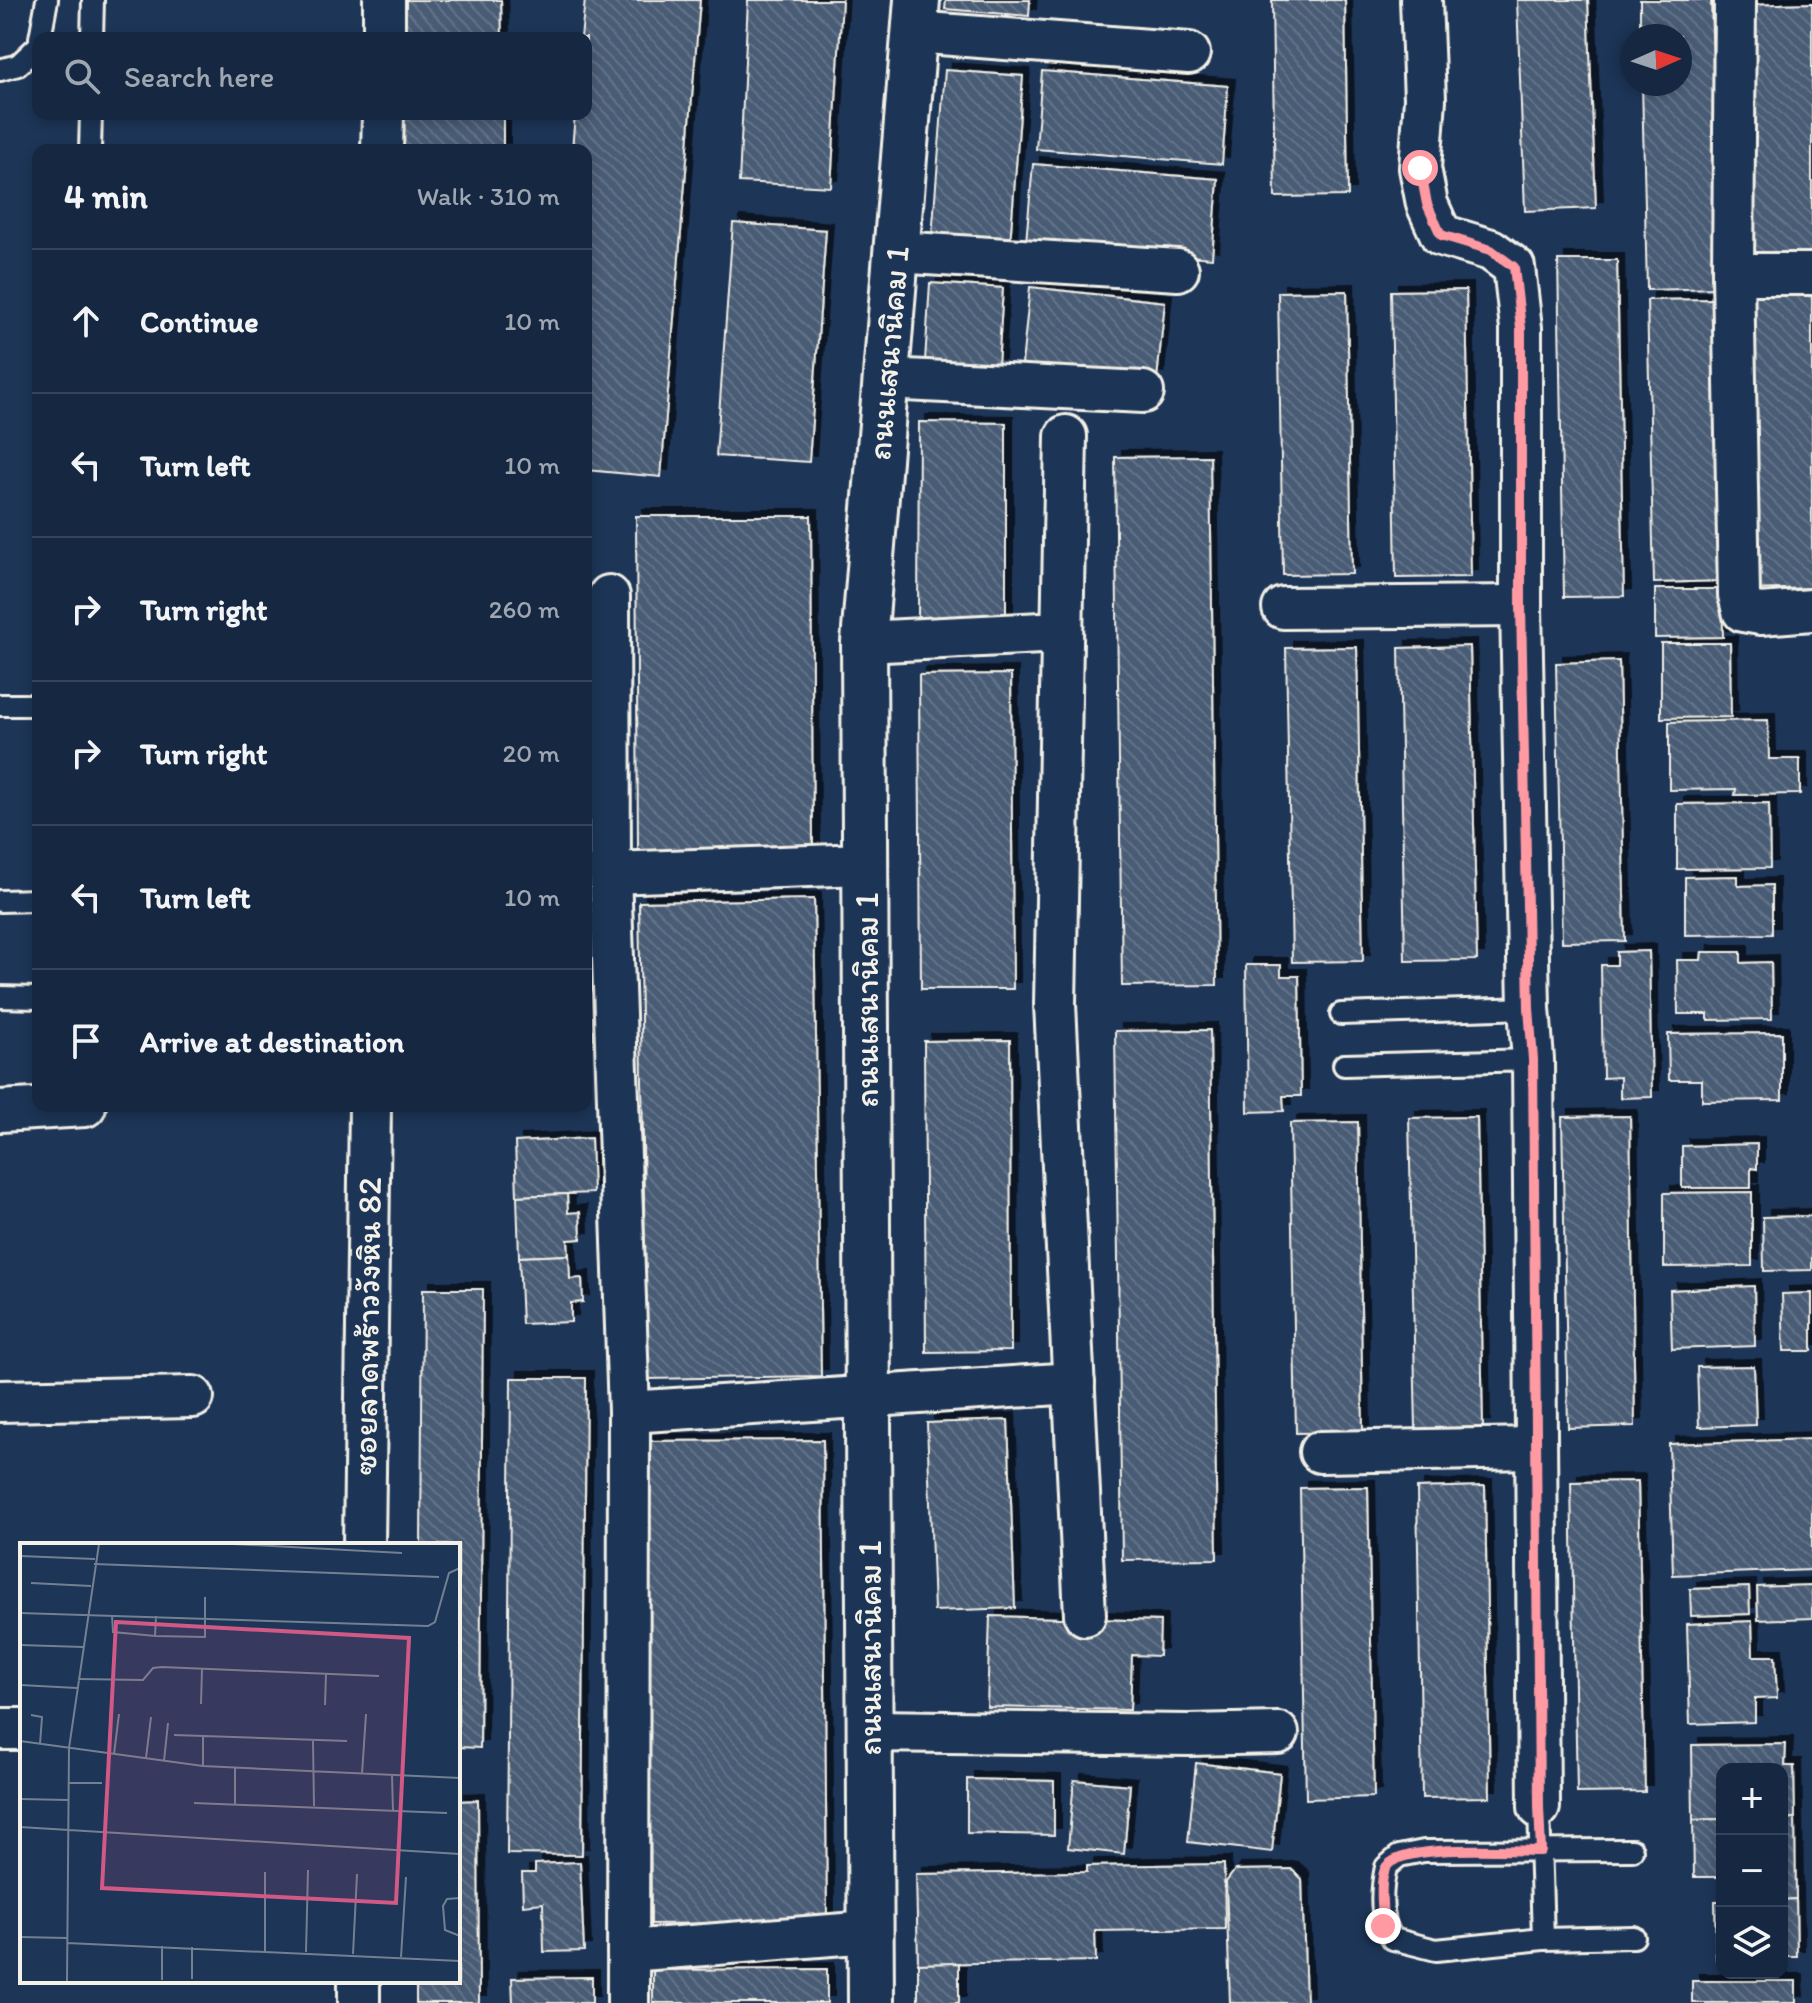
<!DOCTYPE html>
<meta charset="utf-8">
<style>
body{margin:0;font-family:Itim,"Playpen Sans Thai",sans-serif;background:#1f3048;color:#f1f3f6}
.controls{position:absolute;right:24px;bottom:24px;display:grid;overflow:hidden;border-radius:16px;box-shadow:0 4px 12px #0003}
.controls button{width:72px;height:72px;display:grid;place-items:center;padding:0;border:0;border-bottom:2px solid #35445a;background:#162841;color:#f1f3f6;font:40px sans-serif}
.compass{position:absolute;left:1620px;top:24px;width:72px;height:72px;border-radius:50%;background:#162841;box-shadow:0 4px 12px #0003;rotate:87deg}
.stop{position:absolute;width:24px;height:24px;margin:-18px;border:6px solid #ff9aa2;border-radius:50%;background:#fff}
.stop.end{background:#ff9aa2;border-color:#fff;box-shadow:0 2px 8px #0008}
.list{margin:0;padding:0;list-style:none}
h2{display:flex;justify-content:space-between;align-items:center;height:104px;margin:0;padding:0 32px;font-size:34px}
h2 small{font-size:26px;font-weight:400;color:#9ea6b1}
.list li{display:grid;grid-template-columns:52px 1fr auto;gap:24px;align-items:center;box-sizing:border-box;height:144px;padding:0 32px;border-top:2px solid #35445a}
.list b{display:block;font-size:30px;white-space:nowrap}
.list em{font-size:26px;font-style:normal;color:#9ea6b1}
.icon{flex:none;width:44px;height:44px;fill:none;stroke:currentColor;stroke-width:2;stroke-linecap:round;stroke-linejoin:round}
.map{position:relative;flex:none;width:1812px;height:2003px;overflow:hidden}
.search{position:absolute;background:#162841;box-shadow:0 4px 12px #0003;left:32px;top:32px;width:560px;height:88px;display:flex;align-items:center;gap:20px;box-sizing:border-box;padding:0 28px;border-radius:16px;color:#9ea6b1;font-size:30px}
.panel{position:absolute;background:#162841;box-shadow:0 4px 12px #0003;left:32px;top:144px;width:560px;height:968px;border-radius:16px}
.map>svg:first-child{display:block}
</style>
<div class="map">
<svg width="1812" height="2003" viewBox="0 0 1812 2003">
<defs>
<pattern id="building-back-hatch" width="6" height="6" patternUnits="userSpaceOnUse" patternTransform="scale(2)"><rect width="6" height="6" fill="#485b74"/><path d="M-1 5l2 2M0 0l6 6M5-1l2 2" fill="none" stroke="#637388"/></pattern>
<filter id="shadow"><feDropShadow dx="7" dy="-7" stdDeviation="0" flood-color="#0009"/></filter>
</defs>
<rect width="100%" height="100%" fill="#1d3557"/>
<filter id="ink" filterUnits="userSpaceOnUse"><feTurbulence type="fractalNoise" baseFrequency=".0125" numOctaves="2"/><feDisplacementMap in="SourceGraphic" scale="16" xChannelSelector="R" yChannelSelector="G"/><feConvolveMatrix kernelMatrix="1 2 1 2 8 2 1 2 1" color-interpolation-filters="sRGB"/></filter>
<g filter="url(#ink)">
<g fill="url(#building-back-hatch)" stroke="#f4f1e8" stroke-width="2" filter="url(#shadow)">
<path d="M 400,0 L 501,0 L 502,38 L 401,38 Z"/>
<path d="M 585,0 L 700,0 L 661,477 L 586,470 L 586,150 L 572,150 L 575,114 L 586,114 L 586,38 L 581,38 Z"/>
<path d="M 748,0 L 842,0 L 831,187 L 739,182 Z"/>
<path d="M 946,0 L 1030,0 L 1029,16 L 945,9 Z"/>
<path d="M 1272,0 L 1345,0 L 1348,196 L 1275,197 Z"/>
<path d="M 1517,0 L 1588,0 L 1596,208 L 1525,211 Z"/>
<path d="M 1640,0 L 1711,0 L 1719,288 L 1647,290 L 1642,84 L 1680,84 L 1680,36 L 1640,36 Z"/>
<path d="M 1812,3 L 1812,261 L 1753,262 L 1747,5 Z"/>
<path d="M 945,70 L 1023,76 L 1010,244 L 932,237 Z"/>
<path d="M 1042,71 L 1228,86 L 1222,164 L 1036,149 Z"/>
<rect x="402" y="114" width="101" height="36"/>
<path d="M 1033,164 L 1218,179 L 1212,258 L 1026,242 Z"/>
<path d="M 733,223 L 826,230 L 809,462 L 716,456 Z"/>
<path d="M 1558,260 L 1617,260 L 1624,596 L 1564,597 Z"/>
<path d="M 930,283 L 1003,288 L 998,366 L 925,361 Z"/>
<path d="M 1030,287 L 1165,302 L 1157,379 L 1022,364 Z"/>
<path d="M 1466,290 L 1471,577 L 1396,578 L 1391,291 Z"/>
<path d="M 1347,291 L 1352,574 L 1283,575 L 1278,292 Z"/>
<path d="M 1812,295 L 1812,588 L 1750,590 L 1743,296 Z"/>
<path d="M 1716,299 L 1723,581 L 1654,583 L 1647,300 Z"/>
<path d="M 919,422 L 1006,423 L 1006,622 L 918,621 Z"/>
<path d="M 1210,456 L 1217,985 L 1122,986 L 1115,457 Z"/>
<path d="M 636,516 L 811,516 L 813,850 L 638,850 Z"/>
<path d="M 1655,589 L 1722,589 L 1723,637 L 1655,638 Z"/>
<path d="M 1661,643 L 1730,643 L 1731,717 L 1661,718 Z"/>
<path d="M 1470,646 L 1477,960 L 1405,961 L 1399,648 Z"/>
<path d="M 1357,647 L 1363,961 L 1292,962 L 1286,648 Z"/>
<path d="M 1619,661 L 1625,941 L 1562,942 L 1556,663 Z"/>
<path d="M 1011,674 L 1013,989 L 921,989 L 919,675 Z"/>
<path d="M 1768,720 L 1769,759 L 1800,759 L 1800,794 L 1735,795 L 1736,789 L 1669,790 L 1669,722 Z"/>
<path d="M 1769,803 L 1770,868 L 1677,869 L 1677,804 Z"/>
<path d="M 1738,876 L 1738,886 L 1772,885 L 1772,934 L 1685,935 L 1685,877 Z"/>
<path d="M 814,899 L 821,1376 L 647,1379 L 639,902 Z"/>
<path d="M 1649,951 L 1652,1097 L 1620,1098 L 1620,1077 L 1603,1078 L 1601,965 L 1617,965 L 1617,952 Z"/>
<path d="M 1702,952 L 1741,952 L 1741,963 L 1771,962 L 1772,1019 L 1708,1020 L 1708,1014 L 1678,1014 L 1677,960 L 1701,960 Z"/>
<path d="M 1246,965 L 1281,965 L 1281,976 L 1299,976 L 1301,1096 L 1283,1096 L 1284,1111 L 1248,1112 Z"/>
<path d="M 1210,1030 L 1217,1559 L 1122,1560 L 1115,1031 Z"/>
<path d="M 1782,1033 L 1782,1100 L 1702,1101 L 1702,1080 L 1669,1080 L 1668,1034 Z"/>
<path d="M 1010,1040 L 1011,1351 L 926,1352 L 924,1041 Z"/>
<path d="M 1630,1116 L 1635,1426 L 1568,1428 L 1562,1117 Z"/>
<path d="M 1477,1117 L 1483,1427 L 1416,1429 L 1409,1118 Z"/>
<path d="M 1358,1122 L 1363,1432 L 1296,1433 L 1290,1123 Z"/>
<path d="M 591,1138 L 593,1193 L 517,1196 L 515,1142 Z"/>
<path d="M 1757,1144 L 1757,1169 L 1751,1168 L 1751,1188 L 1682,1188 L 1682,1146 Z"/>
<path d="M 1752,1192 L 1752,1266 L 1664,1267 L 1664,1193 Z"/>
<path d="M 567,1194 L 568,1213 L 580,1212 L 581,1239 L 568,1240 L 569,1255 L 519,1257 L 517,1196 Z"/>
<path d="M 1812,1216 L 1812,1270 L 1764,1271 L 1763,1217 Z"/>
<path d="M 569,1255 L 570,1279 L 582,1278 L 583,1302 L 571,1303 L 571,1322 L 522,1324 L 519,1257 Z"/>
<path d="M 1754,1286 L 1755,1346 L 1672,1349 L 1670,1290 Z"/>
<path d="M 423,1289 L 483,1289 L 480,1748 L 458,1747 L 458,1545 L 421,1545 Z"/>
<path d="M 1812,1293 L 1812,1351 L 1784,1351 L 1782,1294 Z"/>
<path d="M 1754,1366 L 1756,1425 L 1699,1427 L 1697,1367 Z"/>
<path d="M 511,1378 L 586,1378 L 582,1855 L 507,1854 Z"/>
<path d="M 1008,1420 L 1015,1608 L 934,1611 L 927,1423 Z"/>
<path d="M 1812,1439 L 1812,1570 L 1673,1575 L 1669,1444 Z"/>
<path d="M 823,1440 L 827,1922 L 651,1924 L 647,1441 Z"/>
<path d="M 1638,1481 L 1645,1792 L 1577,1793 L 1571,1482 Z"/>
<path d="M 1485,1486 L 1490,1797 L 1422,1798 L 1417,1488 Z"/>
<path d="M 1368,1487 L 1374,1797 L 1306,1799 L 1300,1488 Z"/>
<path d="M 1812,1585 L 1812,1618 L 1758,1620 L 1757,1587 Z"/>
<path d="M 1749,1587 L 1750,1614 L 1691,1616 L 1690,1589 Z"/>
<path d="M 990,1616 L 1160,1621 L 1159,1656 L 1132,1655 L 1130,1710 L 987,1707 Z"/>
<path d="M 1752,1621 L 1753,1656 L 1775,1656 L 1777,1698 L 1755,1699 L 1755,1722 L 1690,1724 L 1687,1624 Z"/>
<path d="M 1786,1744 L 1785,1766 L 1794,1766 L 1795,1818 L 1782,1819 L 1782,1769 L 1722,1769 L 1722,1819 L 1693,1820 L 1692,1745 Z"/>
<path d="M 1196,1763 L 1280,1773 L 1272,1852 L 1188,1842 Z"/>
<path d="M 967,1779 L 1054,1781 L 1054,1835 L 967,1833 Z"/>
<path d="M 1074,1780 L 1130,1785 L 1124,1854 L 1068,1848 Z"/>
<path d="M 478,1800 L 479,2003 L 416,2003 L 416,1981 L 458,1981 L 458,1801 Z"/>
<path d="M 1795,1818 L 1796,1899 L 1782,1900 L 1782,1819 Z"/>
<path d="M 1722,1819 L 1722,1877 L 1694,1877 L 1693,1820 Z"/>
<path d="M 580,1862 L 584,1951 L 544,1952 L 543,1903 L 523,1905 L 522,1873 L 535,1873 L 535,1864 Z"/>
<path d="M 1224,1864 L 1225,1929 L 1095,1931 L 1096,1961 L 918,1964 L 916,1874 L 1087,1872 L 1087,1866 Z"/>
<path d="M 1291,1869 L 1302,1879 L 1306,2003 L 1230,2003 L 1226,1882 L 1235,1870 Z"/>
<path d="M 1796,1899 L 1797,1957 L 1782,1957 L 1782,1900 Z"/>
<path d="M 1715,1901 L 1722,1901 L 1722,1959 L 1716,1959 Z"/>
<path d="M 959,1963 L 959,2003 L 918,2003 L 918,1964 Z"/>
<path d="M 827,1969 L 827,2003 L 653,2003 L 653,1970 Z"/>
<path d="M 592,1977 L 592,2003 L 513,2003 L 512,1978 Z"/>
<rect x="1692" y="1981" width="104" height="22"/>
</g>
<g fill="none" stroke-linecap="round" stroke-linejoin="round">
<g stroke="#f4f1e8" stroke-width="26">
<g id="lane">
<path d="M 40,38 L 47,0"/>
<path d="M 92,38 L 93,0"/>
<path d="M 0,70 L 18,65 L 38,46"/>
<path d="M 90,150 L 91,114"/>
<path d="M 0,705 L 38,705"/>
<path d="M 0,901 L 38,900"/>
<path d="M 0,997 L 38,998"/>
<path d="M 1341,1014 L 1529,1008"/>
<path d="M 1344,1065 L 1533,1060"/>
<path d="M 1539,1807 L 1543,1939"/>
<path d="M 1632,1850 L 1424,1851 L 1399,1856 L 1386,1867 C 1381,1891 1379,1919 1393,1939 L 1436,1950 L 1543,1939 L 1634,1937"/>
</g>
</g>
<g stroke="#f4f1e8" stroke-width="46">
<g id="street">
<path d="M 1421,0 L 1425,99 L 1420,168 L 1427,204 L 1441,235 L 1491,250 L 1514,267 L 1521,328 L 1521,606 L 1529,1008 L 1533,1060 L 1539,1807"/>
<path d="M 1735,0 L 1733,274 L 1812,274"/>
<path d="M 914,32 L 1189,53"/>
<path d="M 384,38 L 384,0"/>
<path d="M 382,150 L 383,114"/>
<path d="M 896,252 L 1178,270"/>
<path d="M 1733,274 L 1739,595 L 1743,611 L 1761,614 L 1812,610"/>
<path d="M 886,379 L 1143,392"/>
<path d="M 1066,436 L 1055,1004 L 1085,1615"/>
<path d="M 609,596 L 610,873 L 629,1412 L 628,2003"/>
<path d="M 1283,608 L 1521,606"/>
<path d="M 864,642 L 1062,632"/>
<path d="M 610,873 L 865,864"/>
<path d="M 0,1111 L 85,1106"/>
<path d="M 0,1401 L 193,1397"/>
<path d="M 629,1412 L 1074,1383"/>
<path d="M 1320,1452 L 1534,1448"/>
<path d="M 364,1545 L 370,1106"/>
<path d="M 0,1729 L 22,1729"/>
<path d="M 870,1731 L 1189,1735 L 1278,1733"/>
<path d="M 628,1951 L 870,1932"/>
<path d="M 359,2003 L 359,1981"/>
</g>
</g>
<g stroke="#f4f1e8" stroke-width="50">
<path id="secondary" d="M 871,2003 L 864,642 L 917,0"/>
</g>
<use href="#lane" stroke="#1d3557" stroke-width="20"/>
<use href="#street" stroke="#1d3557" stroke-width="40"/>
<use href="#secondary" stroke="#1d3557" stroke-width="44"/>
</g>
</g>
<g fill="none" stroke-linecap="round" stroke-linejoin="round" filter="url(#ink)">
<path stroke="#ff9aa2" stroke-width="10" d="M 1383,1926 C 1383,1909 1379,1885 1385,1869 C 1397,1842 1512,1851 1541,1851 L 1539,1807 L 1533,1060 L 1529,1008 L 1521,606 L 1521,328 L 1514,267 L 1491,250 L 1441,235 L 1427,204 L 1420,168"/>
</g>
<g text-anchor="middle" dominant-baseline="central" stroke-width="6" stroke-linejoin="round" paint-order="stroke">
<g font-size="34" fill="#f4f1e8" stroke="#1d3557">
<text transform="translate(888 353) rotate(-85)">ถนนเสนานิคม 1</text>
<text transform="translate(866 1000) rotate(-90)">ถนนเสนานิคม 1</text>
<text transform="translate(367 1326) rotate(-89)">ซอยลาดพร้าววังหิน 82</text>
<text transform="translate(869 1648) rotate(-90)">ถนนเสนานิคม 1</text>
</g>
</g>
<g transform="translate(20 1543)">
<rect width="440" height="440" fill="#1d3557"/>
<path fill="none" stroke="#738091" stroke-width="2" d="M 213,1 L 382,10M 0,13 L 75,16M 74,21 L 419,34M 11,40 L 71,43M 0,70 L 408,83 L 415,79 L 429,30 L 440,25M 92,72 L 93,89 L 135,93 L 136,73M 135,93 L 185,94 L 185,54M 0,102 L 63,104M 440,104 L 440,147M 58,136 L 123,137 L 133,125 L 142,124 L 359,133M 0,142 L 57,145M 181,161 L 182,126M 305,162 L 306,131M 11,172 L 22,174 L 20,201M 154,192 L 327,198M 183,194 L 183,223M 0,198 L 183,223 L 440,235M 293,198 L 294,263M 94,211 L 99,171M 126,215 L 131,174M 144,218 L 148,180M 342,231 L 346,171M 372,232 L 373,268M 48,240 L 82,240M 0,256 L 48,257M 174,260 L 427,270M 215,262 L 215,225M 0,284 L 440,311M 245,329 L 245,408M 440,355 L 427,356 L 423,363 L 425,387 L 440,393M 0,394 L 47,395M 47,400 L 440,418M 142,403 L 142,437M 172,404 L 172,436M 286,409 L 288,327M 333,411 L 337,331M 381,414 L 386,334M 47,439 L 49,205 L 79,1"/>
<path fill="#d15985" fill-opacity="0.15" stroke="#d15985" stroke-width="4" d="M 96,79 L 389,95 L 376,360 L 82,345 Z"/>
<rect width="440" height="440" fill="none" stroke="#f4f1e8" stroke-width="4"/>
</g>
</svg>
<div class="controls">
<button>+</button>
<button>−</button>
<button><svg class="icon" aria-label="layers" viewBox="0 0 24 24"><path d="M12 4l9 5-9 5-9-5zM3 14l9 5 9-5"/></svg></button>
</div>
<svg class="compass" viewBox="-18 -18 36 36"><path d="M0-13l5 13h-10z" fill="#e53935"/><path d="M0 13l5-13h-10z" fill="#9ea6b1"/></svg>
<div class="stop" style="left:1420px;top:168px"></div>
<div class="stop end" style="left:1383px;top:1926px"></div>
<div class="search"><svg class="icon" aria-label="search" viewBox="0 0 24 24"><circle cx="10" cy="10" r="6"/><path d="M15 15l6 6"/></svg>Search here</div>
<section class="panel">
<h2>4 min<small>Walk · 310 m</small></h2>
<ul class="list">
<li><svg class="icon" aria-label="ahead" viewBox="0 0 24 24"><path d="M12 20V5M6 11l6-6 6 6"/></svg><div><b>Continue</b></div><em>10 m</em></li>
<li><svg class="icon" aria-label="left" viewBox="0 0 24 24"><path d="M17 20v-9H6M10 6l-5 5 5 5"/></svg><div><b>Turn left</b></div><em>10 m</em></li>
<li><svg class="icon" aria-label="right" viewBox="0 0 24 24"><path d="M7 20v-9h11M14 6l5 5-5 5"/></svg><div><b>Turn right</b></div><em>260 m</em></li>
<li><svg class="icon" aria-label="right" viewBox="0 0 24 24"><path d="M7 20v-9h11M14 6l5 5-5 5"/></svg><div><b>Turn right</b></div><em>20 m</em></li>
<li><svg class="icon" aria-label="left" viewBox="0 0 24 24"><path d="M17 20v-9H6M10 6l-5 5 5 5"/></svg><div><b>Turn left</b></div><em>10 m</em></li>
<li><svg class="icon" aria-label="arrive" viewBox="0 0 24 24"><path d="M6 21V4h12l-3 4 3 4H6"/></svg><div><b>Arrive at destination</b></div></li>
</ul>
</section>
</div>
